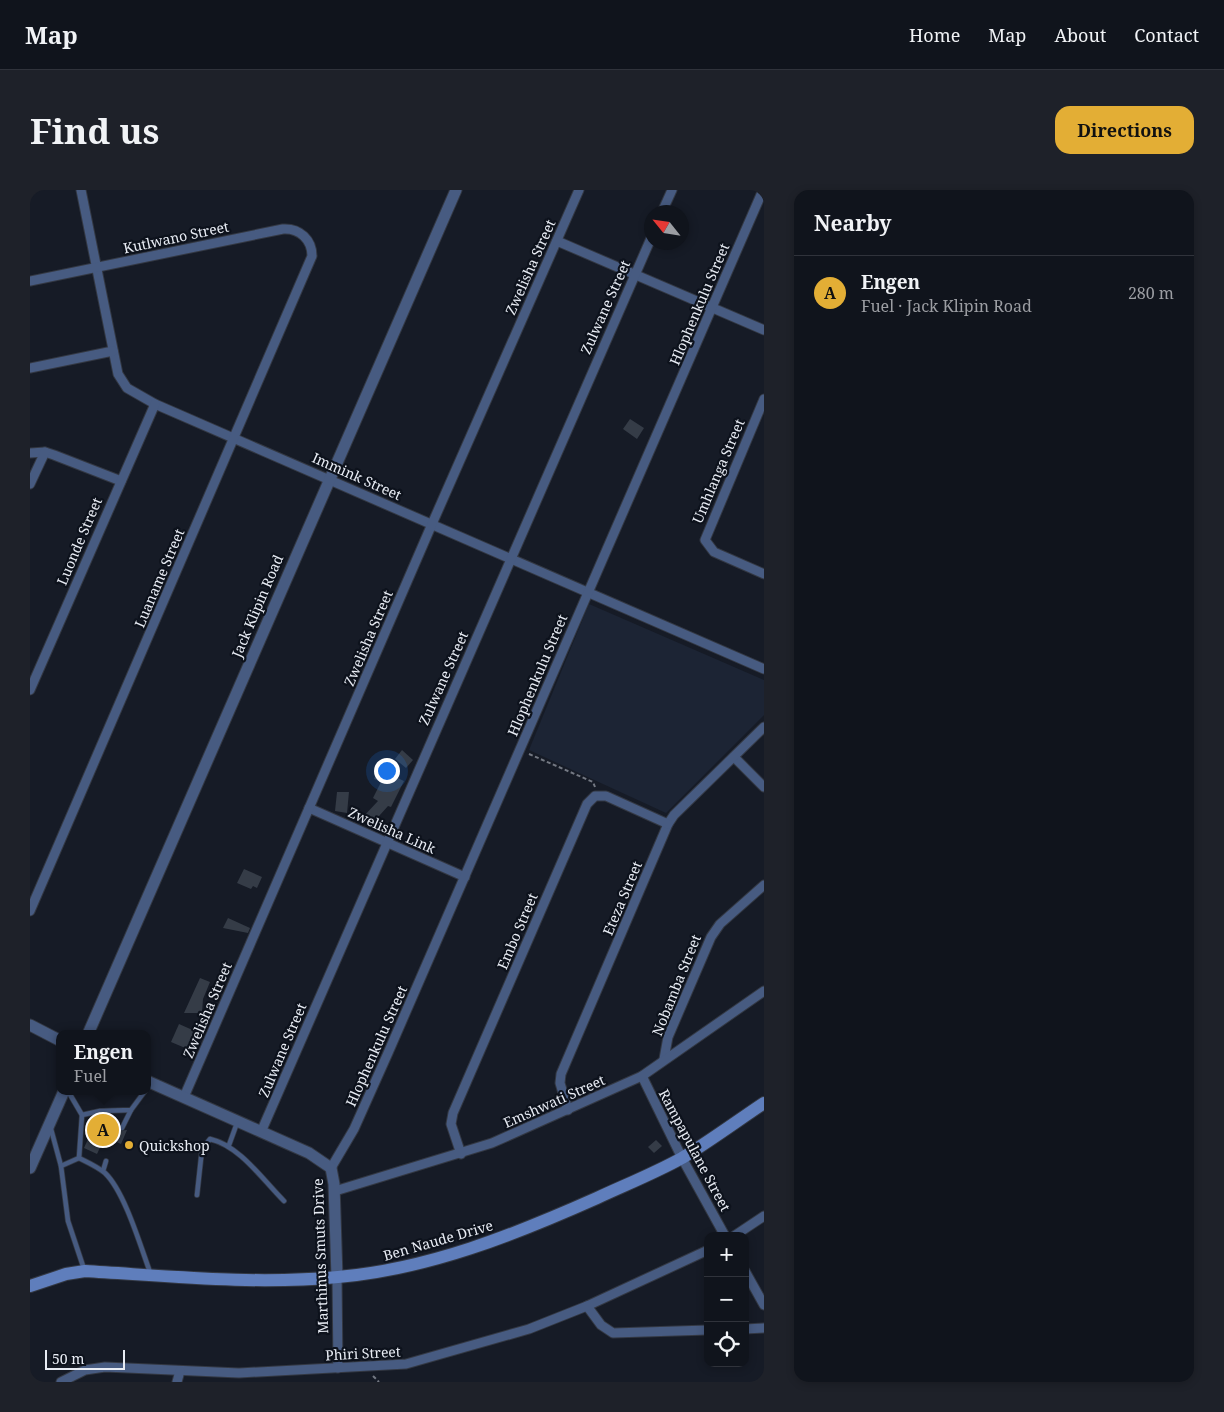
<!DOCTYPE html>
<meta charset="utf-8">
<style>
body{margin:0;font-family:"Noto Serif",serif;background:#1e2129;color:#f1f3f6}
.controls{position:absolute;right:15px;bottom:15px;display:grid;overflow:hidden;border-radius:10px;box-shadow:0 2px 8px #0003}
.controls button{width:45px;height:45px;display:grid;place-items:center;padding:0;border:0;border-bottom:1px solid #30333b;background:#10141c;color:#f1f3f6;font:25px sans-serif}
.compass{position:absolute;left:614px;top:15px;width:45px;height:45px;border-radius:50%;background:#10141c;box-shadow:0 2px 8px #0003;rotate:300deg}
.scale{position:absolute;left:15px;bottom:12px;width:80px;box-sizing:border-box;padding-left:5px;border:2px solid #e8ecf4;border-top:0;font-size:14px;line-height:18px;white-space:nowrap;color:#e8ecf4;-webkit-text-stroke:4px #0d121c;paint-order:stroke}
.you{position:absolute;left:356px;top:580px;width:18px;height:18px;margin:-12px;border:4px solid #fff;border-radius:50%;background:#1a73e8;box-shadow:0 0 0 8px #1a73e833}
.badge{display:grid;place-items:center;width:32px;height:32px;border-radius:50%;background:#e3ae35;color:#111;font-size:16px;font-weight:700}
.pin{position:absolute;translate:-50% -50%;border:2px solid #fff;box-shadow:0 1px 5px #0006}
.popup{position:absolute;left:26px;top:840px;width:95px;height:65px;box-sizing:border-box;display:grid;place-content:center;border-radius:10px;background:#10141c;filter:drop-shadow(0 1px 4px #0005);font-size:16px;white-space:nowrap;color:#9c9ea3}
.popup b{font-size:19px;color:#f1f3f6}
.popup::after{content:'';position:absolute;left:50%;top:100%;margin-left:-10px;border:10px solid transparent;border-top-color:#10141c}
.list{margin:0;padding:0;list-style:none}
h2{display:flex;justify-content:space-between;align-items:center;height:65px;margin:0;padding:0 20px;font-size:21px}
h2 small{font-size:16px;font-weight:400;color:#9c9ea3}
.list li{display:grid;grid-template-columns:32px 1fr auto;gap:15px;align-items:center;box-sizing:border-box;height:75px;padding:0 20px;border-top:1px solid #30333b}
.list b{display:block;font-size:19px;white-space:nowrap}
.list p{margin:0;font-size:16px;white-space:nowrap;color:#9c9ea3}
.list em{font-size:16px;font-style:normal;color:#9c9ea3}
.icon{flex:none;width:28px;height:28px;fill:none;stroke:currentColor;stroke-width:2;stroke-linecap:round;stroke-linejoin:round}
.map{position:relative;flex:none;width:734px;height:1192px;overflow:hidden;border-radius:15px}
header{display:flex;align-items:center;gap:30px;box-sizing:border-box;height:70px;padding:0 25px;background:#10141c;border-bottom:1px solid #30333b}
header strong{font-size:24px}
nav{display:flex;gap:28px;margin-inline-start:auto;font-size:18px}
.intro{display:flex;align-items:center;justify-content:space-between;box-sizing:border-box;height:120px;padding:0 30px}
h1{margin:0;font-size:35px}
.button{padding:12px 22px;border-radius:15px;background:#e3ae35;color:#111;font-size:18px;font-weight:700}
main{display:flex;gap:30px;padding:0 30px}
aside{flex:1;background:#10141c;border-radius:15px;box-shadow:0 2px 8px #0003}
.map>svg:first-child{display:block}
</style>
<header>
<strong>Map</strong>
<nav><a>Home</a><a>Map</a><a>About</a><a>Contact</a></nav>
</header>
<div class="intro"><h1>Find us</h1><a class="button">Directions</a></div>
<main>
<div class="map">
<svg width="734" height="1192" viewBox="0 0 734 1192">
<rect width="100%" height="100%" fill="#161b26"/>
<path fill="#1c2434" d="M 559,414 L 734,490 L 734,525 L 636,623 L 499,560 Z"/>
<g fill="#353c47">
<path d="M 600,229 L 614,238 L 607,249 L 593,239 Z"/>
<path d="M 372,560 L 383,570 L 376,578 L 365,569 Z"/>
<path d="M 348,579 L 374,591 L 361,617 L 358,616 L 341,635 L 333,627 L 348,611 L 343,608 L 351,592 L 344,589 Z"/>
<path d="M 307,602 L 319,602 L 317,623 L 305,621 Z"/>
<path d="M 214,679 L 232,687 L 227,698 L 223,696 L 221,699 L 207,693 Z"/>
<path d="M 198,728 L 220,738 L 218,743 L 193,738 Z"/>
<path d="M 170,788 L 180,792 L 173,809 L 172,823 L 154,823 Z"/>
<path d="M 149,834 L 167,842 L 160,860 L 141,852 Z"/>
<path d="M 69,925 L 76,925 L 83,928 L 81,933 L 88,936 L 89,941 L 97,940 L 91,954 L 75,947 L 67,964 L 54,958 Z"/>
<path d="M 626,950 L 632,956 L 624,963 L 618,957 Z"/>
</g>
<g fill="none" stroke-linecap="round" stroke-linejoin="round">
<g stroke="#333843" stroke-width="6">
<g id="service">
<path d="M 38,901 L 52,925 L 49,968 C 57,972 68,977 75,983 C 95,1002 111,1058 121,1085"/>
<path d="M 52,925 L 70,921 L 101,920 L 115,901"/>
<path d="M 92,938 L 101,920"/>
<path d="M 21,939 L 31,976 L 38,1031 L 54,1079"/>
<path d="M 199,955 L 207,933"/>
<path d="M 31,976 L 49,968"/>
<path d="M 73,981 L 76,971"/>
<path d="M 167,1005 L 172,959 L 180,949 C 210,956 232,989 254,1011"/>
</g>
</g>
<g stroke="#333843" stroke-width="11">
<g id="minor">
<path d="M 51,0 L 88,184 L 97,198 L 125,214 L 734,479"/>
<path d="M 632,22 L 642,0"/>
<path d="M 527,51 L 734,140"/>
<path d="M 0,91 L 253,39 C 270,38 282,50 282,66 L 0,721"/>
<path d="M 0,178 L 83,161"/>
<path d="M 734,209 L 675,350 L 684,362 L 734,384"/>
<path d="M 0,263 L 15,262 L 24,265 L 91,291"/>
<path d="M 0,294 L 15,262"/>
<path d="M 0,500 L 125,214"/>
<path d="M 704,567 L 734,597"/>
<path d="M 279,618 L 435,687"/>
<path d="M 634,869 L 638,847 L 681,747 L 690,734 L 734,695"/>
<path d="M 612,886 L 652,968 L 695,1046"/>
<path d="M 154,907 L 402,334 L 549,0"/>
<path d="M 538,920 L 530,893 L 531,884 L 638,634 L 644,625 L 734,537"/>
<path d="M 231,942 L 622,46"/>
<path d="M 431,964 L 421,934 L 423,923 L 557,614 L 565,606 L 576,606 L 638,634"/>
<path d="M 301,978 L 324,939 L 358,863 L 733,0"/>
<path d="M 305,1001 L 462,953 L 612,886 L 734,801"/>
<path d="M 704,1046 L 734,1026"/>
<path d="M 715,1081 L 734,1115"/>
<path d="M 307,1087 L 308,1178"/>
<path d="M 557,1116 L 571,1135 L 583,1143 L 678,1140"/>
<path d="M 715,1139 L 734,1138"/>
<path d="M 31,1192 L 55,1180 L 75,1177 L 209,1183 L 376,1174 L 499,1139 L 557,1116 L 678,1060"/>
<path d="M 147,1192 L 150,1181"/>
</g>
</g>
<g stroke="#333843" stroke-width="13">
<g id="tertiary">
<path d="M 0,835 L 29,850"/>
<path d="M 58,844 L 426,0"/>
<path d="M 117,891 L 279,963 L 301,978 L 304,994 L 307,1087"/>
<path d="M 0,978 L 34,901"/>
</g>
</g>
<g stroke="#333843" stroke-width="14">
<path id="secondary" d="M 0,1096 L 36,1084 L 55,1081 C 139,1086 223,1095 308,1087 C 399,1079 484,1045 567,1008 C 595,995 625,983 652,968 C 680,951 707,931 734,913"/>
</g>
<g stroke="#737882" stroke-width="2" stroke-dasharray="4 2.5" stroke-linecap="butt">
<path d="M 499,564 L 563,592 L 565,597"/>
<path d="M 343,1186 L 349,1192"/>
</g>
<use href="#service" stroke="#475b81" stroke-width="4.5"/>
<use href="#minor" stroke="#475b81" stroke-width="9"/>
<use href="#tertiary" stroke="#475b81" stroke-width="11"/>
<use href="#secondary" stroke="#5f7ebc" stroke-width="12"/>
</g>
<circle fill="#e3ae35" stroke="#0d121c" stroke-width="2" cx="99" cy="955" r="5"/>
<g text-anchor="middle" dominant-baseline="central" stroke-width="4.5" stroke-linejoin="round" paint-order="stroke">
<g font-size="14" fill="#e8ecf4" stroke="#0d121c">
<text transform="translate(146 47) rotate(-12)">Kutlwano Street</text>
<text transform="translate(500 77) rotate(-66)">Zwelisha Street</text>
<text transform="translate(669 114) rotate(-67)">Hlophenkulu Street</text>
<text transform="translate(575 117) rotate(-66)">Zulwane Street</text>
<text transform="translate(688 281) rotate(-67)">Umhlanga Street</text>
<text transform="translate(327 286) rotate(24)">Immink Street</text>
<text transform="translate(49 351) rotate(-67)">Luonde Street</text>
<text transform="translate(129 388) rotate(-67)">Luaname Street</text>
<text transform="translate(227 416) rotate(-67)">Jack Klipin Road</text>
<text transform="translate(338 448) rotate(-67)">Zwelisha Street</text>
<text transform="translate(507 485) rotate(-67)">Hlophenkulu Street</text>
<text transform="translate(413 488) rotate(-66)">Zulwane Street</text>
<text transform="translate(362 640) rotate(24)">Zwelisha Link</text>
<text transform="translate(592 708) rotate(-67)">Eteza Street</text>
<text transform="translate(487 741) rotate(-67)">Embo Street</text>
<text transform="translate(646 795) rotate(-68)">Nobamba Street</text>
<text transform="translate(177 820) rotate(-67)">Zwelisha Street</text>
<text transform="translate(346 856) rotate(-66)">Hlophenkulu Street</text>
<text transform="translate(252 860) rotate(-67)">Zulwane Street</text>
<text transform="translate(524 911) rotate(-24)">Emshwati Street</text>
<text transform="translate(665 960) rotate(62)">Rampapulane Street</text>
<text transform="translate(408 1050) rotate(-16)">Ben Naude Drive</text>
<text transform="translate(290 1066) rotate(-92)">Marthinus Smuts Drive</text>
<text transform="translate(333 1163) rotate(-3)">Phiri Street</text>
</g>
<g font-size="14" fill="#e8ecf4" stroke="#0d121c" text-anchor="start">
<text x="109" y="955">Quickshop</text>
</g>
</g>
</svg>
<div class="controls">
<button>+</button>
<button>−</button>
<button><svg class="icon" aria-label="locate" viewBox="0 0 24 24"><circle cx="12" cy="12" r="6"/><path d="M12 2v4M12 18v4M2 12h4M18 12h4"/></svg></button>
</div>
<svg class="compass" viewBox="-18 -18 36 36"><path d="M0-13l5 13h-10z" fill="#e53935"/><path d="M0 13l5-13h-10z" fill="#9c9ea3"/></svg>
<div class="scale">50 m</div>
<div class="you"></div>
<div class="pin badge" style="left:73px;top:940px">A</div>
<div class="popup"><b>Engen</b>Fuel</div>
</div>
<aside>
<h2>Nearby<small></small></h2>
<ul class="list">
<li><span class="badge">A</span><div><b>Engen</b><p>Fuel · Jack Klipin Road</p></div><em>280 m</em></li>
</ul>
</aside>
</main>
